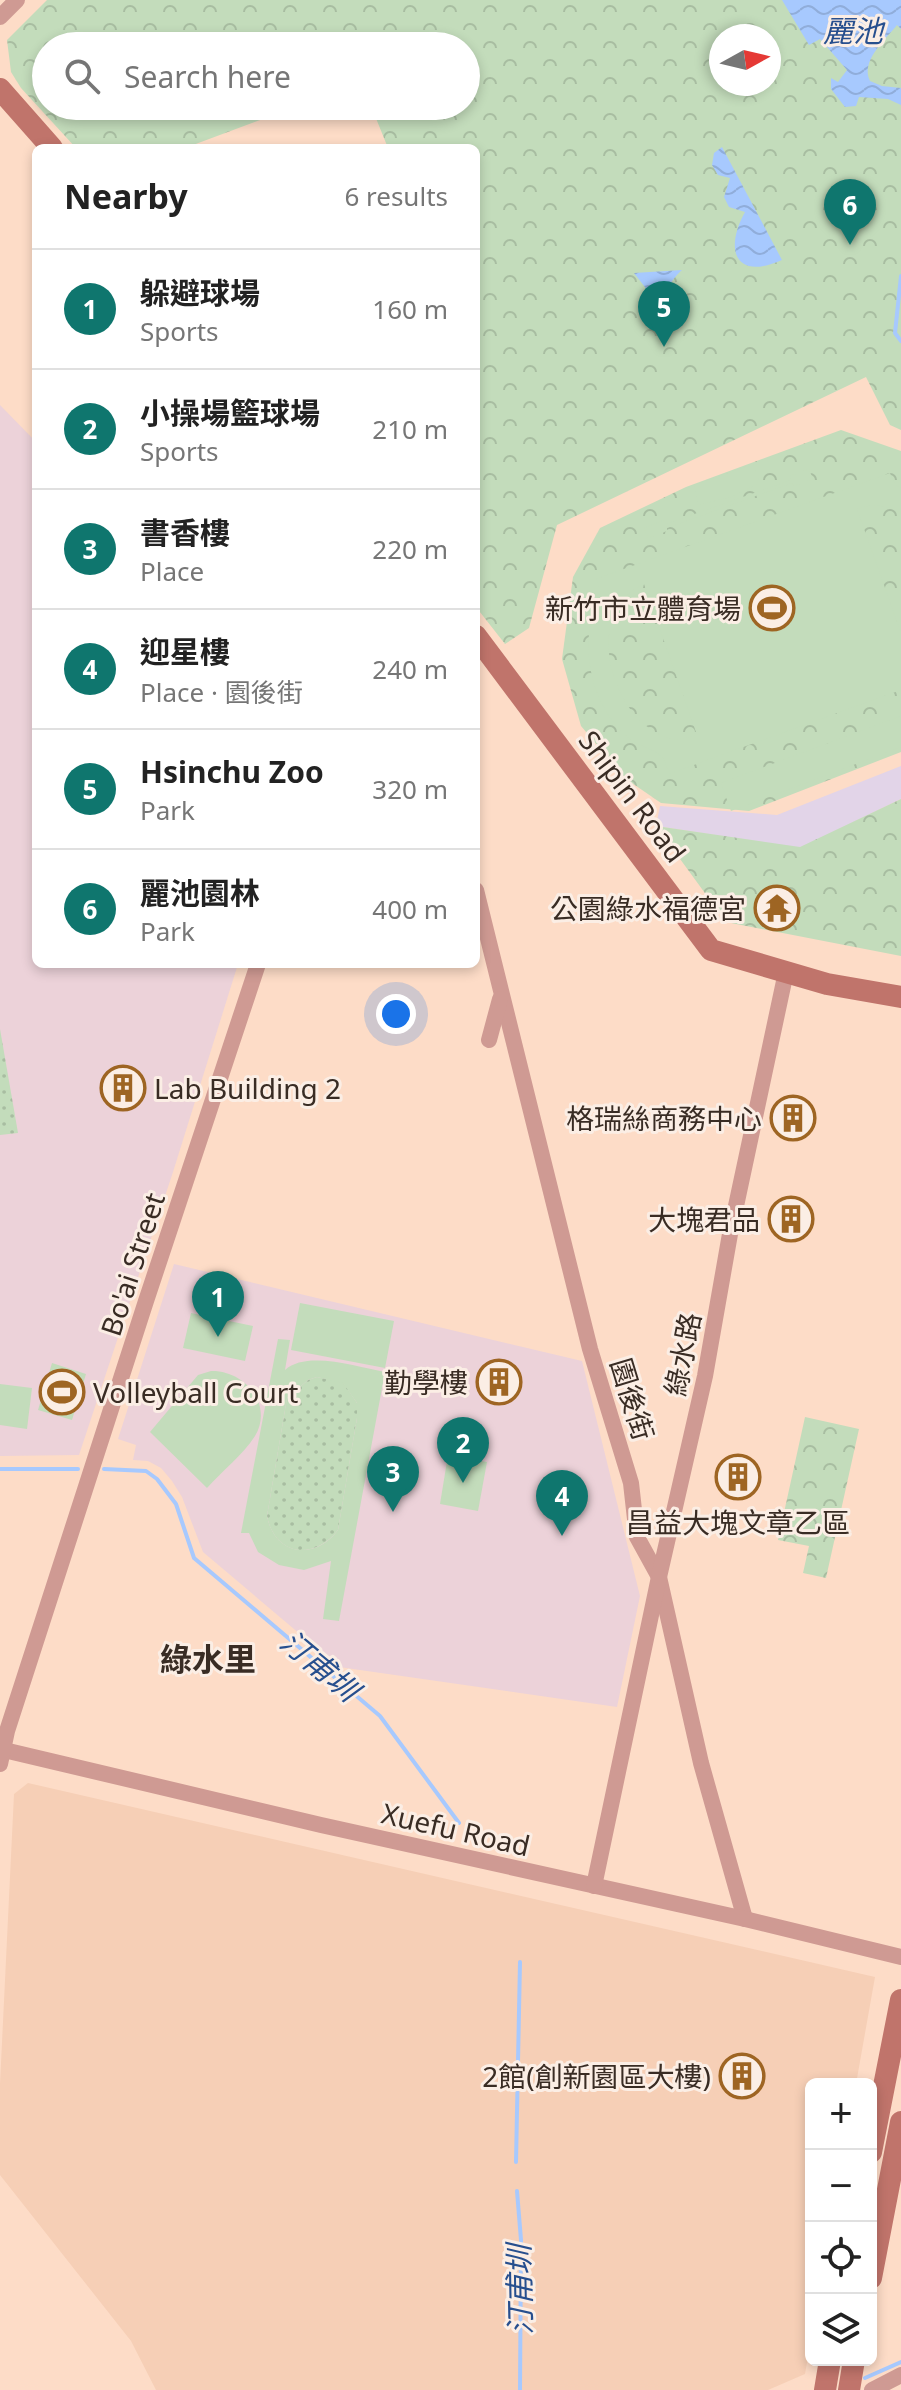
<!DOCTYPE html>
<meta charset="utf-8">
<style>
body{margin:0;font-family:"Noto Sans","Noto Sans TC",sans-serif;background:#f6f6f6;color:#222}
.controls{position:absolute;right:24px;bottom:24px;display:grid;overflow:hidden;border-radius:12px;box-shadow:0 4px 12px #0003}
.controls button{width:72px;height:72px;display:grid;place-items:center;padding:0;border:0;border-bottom:2px solid #e0e0e0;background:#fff;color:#222;font:40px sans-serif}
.compass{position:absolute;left:709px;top:24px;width:72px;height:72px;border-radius:50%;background:#fff;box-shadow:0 4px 12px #0003;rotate:82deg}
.you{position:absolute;left:396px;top:1014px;width:28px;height:28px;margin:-20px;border:6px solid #fff;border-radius:50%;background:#1a73e8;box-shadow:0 0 0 12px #1a73e833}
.badge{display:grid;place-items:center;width:52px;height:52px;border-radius:50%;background:#0f766e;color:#fff;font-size:26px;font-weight:700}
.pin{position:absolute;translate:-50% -66px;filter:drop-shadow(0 2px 4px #0008)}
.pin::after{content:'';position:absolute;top:42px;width:28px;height:24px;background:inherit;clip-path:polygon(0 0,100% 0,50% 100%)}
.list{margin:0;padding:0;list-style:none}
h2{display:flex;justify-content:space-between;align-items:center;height:104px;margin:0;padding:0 32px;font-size:34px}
h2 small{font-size:26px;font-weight:400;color:#767676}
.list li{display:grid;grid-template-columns:52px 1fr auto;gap:24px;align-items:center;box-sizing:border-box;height:120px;padding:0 32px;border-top:2px solid #e0e0e0}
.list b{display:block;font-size:30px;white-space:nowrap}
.list p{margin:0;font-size:26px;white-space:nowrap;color:#767676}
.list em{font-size:26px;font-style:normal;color:#767676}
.icon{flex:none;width:44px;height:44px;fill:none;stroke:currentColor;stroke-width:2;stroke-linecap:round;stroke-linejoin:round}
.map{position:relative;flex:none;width:901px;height:2390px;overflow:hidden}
.search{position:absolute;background:#fff;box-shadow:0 4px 12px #0003;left:32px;top:32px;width:448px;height:88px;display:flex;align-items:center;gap:20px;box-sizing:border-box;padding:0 28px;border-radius:44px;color:#767676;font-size:30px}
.panel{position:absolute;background:#fff;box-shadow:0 4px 12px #0003;left:32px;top:144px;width:448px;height:824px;border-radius:12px}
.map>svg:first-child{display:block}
</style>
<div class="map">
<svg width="901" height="2390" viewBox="0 0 901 2390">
<defs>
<pattern id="grass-dots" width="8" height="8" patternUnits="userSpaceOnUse" patternTransform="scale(2)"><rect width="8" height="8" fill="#c3dcbb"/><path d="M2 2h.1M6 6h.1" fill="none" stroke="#a8bda1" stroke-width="1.8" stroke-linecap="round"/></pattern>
<pattern id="forest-crowns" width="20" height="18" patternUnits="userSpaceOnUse" patternTransform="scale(2)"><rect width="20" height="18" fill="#c3dcbb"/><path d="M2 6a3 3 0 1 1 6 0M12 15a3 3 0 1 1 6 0" fill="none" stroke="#a8bda1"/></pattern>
<pattern id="water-waves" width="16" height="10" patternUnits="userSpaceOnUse" patternTransform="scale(2)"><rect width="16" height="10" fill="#a7c9fe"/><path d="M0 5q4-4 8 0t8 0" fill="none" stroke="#90adda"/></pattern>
</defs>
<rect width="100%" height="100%" fill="#fddcc7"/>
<path fill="#e2d4e8" d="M 901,766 L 901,799 L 800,848 L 656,826 L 660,806 L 777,815 Z"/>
<path fill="#f6cfb6" d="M 28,1783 L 875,1977 L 856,2084 L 811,2084 L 811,2340 L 805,2374 L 768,2390 L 156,2390 L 131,2341 L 0,2175 L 0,2084 L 14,1794 Z"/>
<g fill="#ecd2d9">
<path d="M 0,405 L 36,442 L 36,964 L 238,964 L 173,1172 L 79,1455 L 0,1456 Z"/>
<path d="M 174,1264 L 582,1361 L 640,1596 L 617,1707 L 339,1667 L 203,1552 L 182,1497 L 172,1481 L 161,1468 L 148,1461 L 133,1460 L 136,1445 L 118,1439 Z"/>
</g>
<g fill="url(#grass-dots)">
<path d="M 0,1029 L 18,1133 L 0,1135 Z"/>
<path d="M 317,1377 L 343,1382 L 357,1403 L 357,1418 L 338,1530 C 314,1561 275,1556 267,1516 L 287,1398 L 308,1380 Z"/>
</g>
<g fill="url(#forest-crowns)" fill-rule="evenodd">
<path d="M 47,0 L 901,0 L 901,430 L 890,425 L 866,377 L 557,525 L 529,628 L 505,644 L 476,607 L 476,148 L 388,148 L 371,106 L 466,106 L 466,46 L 46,46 L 46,106 L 298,106 L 185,148 L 76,148 L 21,88 L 11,72 L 7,40 ZM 721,36 L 769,36 L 769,84 L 721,84 Z"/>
<path d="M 841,430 L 901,451 L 901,752 L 749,811 L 661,803 L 626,779 L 581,726 L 562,659 L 573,577 L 600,528 L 686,487 Z"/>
<path d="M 901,799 L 901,956 L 726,922 L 656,826 L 800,847 Z"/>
<path d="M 805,1417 L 859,1429 L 826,1578 L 803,1573 L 809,1546 L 778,1540 Z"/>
</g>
<g fill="#c3dcbb" fill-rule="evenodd">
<path d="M 753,464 L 760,483 L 731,497 L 698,505 L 694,485 Z"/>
<path d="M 809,469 L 813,479 L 794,486 L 792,483 L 667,528 L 667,531 L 648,538 L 644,528 L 664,520 L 666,524 L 791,480 L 790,476 Z"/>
<path d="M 890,473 L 895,485 L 901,488 L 901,513 C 885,505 873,503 857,509 L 901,633 L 901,690 L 669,774 C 667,769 665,760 662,757 C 655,749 639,746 630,739 C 588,705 577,638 601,592 L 596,579 ZM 644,584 L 697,735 C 689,737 680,740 672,739 C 611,724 580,613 644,584 Z"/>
<path d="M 901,716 L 901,747 L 731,811 L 721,783 Z"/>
<path d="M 300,1303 L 394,1321 L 385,1368 L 291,1350 Z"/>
<path d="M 191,1313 L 253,1326 L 245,1361 L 183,1348 Z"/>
<path d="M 278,1339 L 290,1340 L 285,1370 C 307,1350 357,1367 385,1372 L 339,1621 L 323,1619 L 331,1561 L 304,1570 L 279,1565 L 258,1552 L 249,1533 L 241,1533 ZM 317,1377 L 343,1383 L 357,1403 L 357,1418 L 338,1530 C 315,1561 275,1556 267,1516 L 287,1398 L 308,1380 Z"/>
<path d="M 52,1363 L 86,1374 L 72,1420 L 38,1410 Z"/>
<path d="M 211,1371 C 244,1370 274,1404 255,1436 C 243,1455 222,1471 207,1488 L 150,1432 L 198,1375 Z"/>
<path d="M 0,1384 L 32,1388 L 27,1429 L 0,1425 Z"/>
<path d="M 448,1455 L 487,1462 L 478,1511 L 440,1504 Z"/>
</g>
<g fill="url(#water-waves)">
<path d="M 782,0 L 901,0 L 901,29 L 897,25 C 885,40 860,61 870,81 L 882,86 L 901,88 L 901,105 L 888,99 L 859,97 L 856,106 L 845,107 L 831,89 L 831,78 L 838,82 L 847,70 L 820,39 L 809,45 Z"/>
<path d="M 722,147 L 782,260 C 735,281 724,250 745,212 L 729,207 L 724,197 L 730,178 L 718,175 L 712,165 L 714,153 Z"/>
<path d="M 682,270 C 667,284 665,293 665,313 L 634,273 Z"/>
</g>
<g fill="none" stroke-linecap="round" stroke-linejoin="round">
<g stroke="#a7c9fe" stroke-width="4">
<path d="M 901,276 L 895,333 L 901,341"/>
<path d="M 0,1469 L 78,1469"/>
<path d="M 104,1469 L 146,1471 L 157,1479 L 176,1504 L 194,1558 L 380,1716 L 459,1823"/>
<path d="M 516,2162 L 520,1962"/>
<path d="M 517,2191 L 521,2240 L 520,2390"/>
<path d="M 865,2378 L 901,2362"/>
</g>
<g stroke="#cf9a93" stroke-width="16">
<path d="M 0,17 L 17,0"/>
<path d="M 476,890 L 590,1349 L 631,1483 L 637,1537 L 659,1577 L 701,1763 L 745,1919"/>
<path d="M 489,1040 L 500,999"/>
<path d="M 0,1749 L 321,1825 L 745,1919 L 901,1957"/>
<path d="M 0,1764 L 7,1731 L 146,1301 L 258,964"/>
<path d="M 594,1886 L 659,1577 L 705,1376 L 730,1234 L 786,972"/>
<path d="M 872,2390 L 901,2375"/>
</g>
<g stroke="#c0746b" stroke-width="22">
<path d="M 0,89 L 52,148"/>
<path d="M 476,636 L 711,950 L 827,984 L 901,997"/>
<path d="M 871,2152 L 901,2000"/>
<path d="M 871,2278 L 901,2122"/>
<path d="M 825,2390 L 830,2360"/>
<path d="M 849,2390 L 854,2360"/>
</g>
</g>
<defs>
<g id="stadium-ring" transform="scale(2.3)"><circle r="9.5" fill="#fbeee5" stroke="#9e6523" stroke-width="1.5"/><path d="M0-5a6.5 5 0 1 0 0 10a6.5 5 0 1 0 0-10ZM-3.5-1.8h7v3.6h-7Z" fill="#9e6523"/></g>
<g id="temple-ring" transform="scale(2.3)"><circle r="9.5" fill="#fbeee5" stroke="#9e6523" stroke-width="1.5"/><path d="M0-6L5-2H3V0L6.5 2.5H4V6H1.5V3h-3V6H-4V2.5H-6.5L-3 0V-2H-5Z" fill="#9e6523"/></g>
<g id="building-ring" transform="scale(2.3)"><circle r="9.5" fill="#fbeee5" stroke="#9e6523" stroke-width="1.5"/><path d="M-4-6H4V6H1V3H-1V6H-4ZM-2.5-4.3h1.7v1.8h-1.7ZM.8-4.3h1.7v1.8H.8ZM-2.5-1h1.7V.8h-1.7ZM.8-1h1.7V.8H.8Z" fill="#9e6523"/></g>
</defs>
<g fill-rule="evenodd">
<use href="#stadium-ring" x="772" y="608"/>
<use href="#temple-ring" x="777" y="908"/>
<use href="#building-ring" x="123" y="1088"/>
<use href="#building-ring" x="793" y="1118"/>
<use href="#building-ring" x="791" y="1219"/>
<use href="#building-ring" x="499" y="1382"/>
<use href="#stadium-ring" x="62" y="1392"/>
<use href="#building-ring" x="738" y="1477"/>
<use href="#building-ring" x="742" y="2076"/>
</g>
<g text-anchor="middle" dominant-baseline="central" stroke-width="6" stroke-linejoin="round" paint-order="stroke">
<g font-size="28" fill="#392c24" stroke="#fbeee5" text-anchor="end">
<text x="741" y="608">新竹市立體育場</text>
<text x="746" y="908">公園綠水福德宮</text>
<text x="154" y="1088" text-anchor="start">Lab Building 2</text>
<text x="762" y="1118">格瑞絲商務中心</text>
<text x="760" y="1219">大塊君品</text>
<text x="468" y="1382">勤學樓</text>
<text x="93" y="1392" text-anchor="start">Volleyball Court</text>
<text x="738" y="1522" text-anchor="middle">昌益大塊文章乙區</text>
<text x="711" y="2076">2館(創新園區大樓)</text>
</g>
<g font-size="28" fill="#392c24" stroke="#fbeee5">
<text transform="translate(633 796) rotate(53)">Shipin Road</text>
<text transform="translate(132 1264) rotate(-72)">Bo'ai Street</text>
<text transform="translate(682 1354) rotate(-79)">綠水路</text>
<text transform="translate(633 1399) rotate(73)">園後街</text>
<text transform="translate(456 1829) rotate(13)">Xuefu Road</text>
</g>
<g font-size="30" font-style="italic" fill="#274f8e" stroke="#fbeee5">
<text x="853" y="30">麗池</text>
<text transform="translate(320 1665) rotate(40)">汀甫圳</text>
<text transform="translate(519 2290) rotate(-91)">汀甫圳</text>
</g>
<g font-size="32" font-weight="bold" fill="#392c24" stroke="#fbeee5">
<text x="208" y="1658">綠水里</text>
</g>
</g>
</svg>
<div class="controls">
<button>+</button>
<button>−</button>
<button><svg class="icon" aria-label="locate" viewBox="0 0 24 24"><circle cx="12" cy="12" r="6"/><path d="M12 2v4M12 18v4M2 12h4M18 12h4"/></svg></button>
<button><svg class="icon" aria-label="layers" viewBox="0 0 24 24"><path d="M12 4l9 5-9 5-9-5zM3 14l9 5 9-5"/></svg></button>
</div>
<svg class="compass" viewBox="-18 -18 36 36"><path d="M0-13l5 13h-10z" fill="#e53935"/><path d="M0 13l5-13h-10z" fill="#767676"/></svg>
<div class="you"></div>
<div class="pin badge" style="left:218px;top:1337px">1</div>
<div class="pin badge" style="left:463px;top:1483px">2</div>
<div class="pin badge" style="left:393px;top:1512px">3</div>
<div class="pin badge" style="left:562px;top:1536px">4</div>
<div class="pin badge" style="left:664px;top:347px">5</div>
<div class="pin badge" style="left:850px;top:245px">6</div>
<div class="search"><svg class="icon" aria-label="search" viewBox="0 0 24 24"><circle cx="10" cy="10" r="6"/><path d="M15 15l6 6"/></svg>Search here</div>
<section class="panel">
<h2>Nearby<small>6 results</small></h2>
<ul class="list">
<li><span class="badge">1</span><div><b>躲避球場</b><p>Sports</p></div><em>160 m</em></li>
<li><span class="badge">2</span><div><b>小操場籃球場</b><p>Sports</p></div><em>210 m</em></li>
<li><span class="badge">3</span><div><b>書香樓</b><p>Place</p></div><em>220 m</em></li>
<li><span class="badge">4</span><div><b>迎星樓</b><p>Place · 園後街</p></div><em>240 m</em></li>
<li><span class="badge">5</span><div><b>Hsinchu Zoo</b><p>Park</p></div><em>320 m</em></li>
<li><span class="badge">6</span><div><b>麗池園林</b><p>Park</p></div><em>400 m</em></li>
</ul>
</section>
</div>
